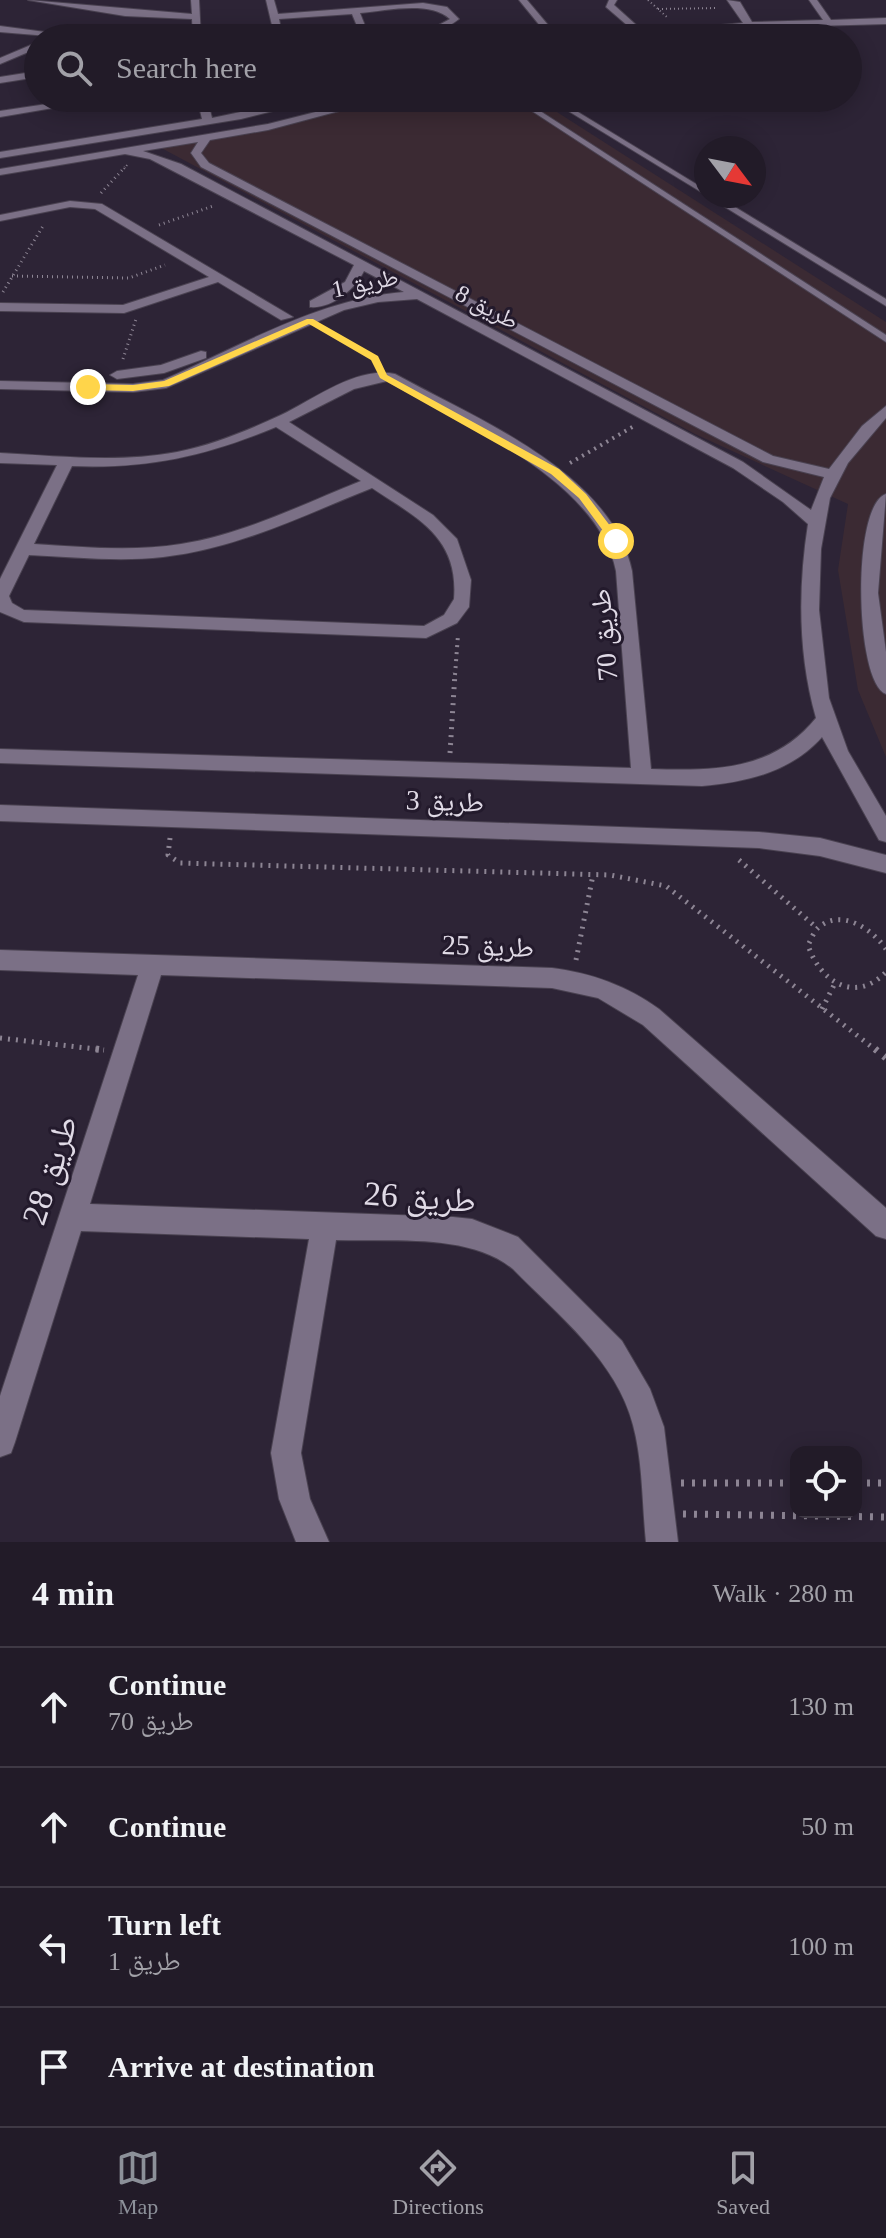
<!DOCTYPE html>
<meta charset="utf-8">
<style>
body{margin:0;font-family:"Times New Roman","Noto Naskh Arabic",serif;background:#2e2834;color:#f1f3f6}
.controls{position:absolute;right:24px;bottom:24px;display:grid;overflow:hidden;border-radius:16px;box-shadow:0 4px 20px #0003}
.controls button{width:72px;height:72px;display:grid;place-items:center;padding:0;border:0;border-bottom:2px solid #3f3945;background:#221b28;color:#f1f3f6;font:40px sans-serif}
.compass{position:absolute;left:694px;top:136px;width:72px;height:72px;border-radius:50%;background:#221b28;box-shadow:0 4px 20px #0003;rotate:122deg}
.stop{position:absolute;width:24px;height:24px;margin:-18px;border:6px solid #ffd54a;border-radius:50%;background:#fff}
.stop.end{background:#ffd54a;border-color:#fff;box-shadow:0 2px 8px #0008}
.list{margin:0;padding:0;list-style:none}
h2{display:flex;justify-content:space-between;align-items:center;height:104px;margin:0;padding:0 32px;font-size:34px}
h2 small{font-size:26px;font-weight:400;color:#a2a1a8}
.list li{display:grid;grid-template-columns:52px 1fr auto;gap:24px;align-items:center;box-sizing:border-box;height:120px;padding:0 32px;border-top:2px solid #3f3945}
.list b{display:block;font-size:30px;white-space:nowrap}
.list p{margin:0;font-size:26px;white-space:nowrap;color:#a2a1a8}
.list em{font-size:26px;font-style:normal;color:#a2a1a8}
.icon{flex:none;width:44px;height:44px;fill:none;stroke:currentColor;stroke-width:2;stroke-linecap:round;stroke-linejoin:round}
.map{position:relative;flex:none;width:886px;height:1542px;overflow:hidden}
.search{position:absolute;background:#221b28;box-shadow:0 4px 20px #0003;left:24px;right:24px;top:24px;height:88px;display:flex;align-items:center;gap:20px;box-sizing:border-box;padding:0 28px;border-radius:44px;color:#a2a1a8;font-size:30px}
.sheet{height:584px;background:#221b28}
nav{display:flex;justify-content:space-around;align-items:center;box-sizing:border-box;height:112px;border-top:2px solid #3f3945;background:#221b28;font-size:22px;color:#a2a1a8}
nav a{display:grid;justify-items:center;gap:4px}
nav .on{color:#8c9099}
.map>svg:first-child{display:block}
</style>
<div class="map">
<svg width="886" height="1542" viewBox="0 0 886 1542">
<rect width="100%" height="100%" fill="#2d2436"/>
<path fill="#3b2a33" d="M 368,98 L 535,98 L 886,322 L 886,757 L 858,690 L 838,570 L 848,504 L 695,434 L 152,143 L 271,123 Z"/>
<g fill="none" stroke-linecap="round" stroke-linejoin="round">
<g stroke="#4a4251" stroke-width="2">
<g id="service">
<path d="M 512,98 L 520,98 L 886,335 L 886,342 Z"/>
<path d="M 547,98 L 555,98 L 706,190 L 706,195 Z"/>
<path d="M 707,196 L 717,196 L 886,299 L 886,306 Z"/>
</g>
</g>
<g stroke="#4a4251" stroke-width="2">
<g id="minor">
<path d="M 28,0 L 192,14 L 191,0 L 199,0 L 201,38 L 193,38 L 192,19 L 125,16 Z"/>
<path d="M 266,0 L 274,0 L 278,14 L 423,3 L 447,7 L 459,19 C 438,36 407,38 381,38 L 437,26 L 450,19 C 429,0 386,11 360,13 L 370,38 L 362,38 L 352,14 L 279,19 L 283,38 L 275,38 Z"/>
<path d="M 519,0 L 527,0 L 559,38 L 550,38 Z"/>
<path d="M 609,0 L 617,0 L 614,5 L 644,32 L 743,23 L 727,0 L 740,2 L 752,22 L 823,20 L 809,0 L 817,0 L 831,20 L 886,18 L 886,24 L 749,28 L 598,38 L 635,32 L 606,7 Z"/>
<path d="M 0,26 L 68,35 L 72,38 L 0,32 Z"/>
<path d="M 38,42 L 38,48 L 0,64 L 0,58 Z"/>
<path d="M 38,71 L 38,77 L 0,83 L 0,77 Z"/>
<path d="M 87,98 L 112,98 L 0,117 L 0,111 Z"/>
<path d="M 197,98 L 207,98 L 212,118 L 307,98 L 325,98 L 241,119 L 0,158 L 0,152 L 202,119 Z"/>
<path d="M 371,98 L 388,98 L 268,130 L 210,140 L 201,153 L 209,163 L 773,456 L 829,469 L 862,426 L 886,406 L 886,418 L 848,463 L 830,498 L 821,549 L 819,610 L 829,698 L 848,751 L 886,816 L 886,842 L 879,840 L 822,737 C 791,772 747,782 702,786 L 0,763 L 0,749 L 631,768 L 616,571 C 598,480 462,423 387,381 L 354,389 L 289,422 L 433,515 L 457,539 L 471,580 L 469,607 L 457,623 L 426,638 L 24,622 L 0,612 L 0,579 L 57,465 L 0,463 L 0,453 C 59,456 119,463 177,452 C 213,445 249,430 281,415 C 315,399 356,366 395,374 C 475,418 612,473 632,571 L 651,769 C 714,771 773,771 816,718 C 798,655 798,588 808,524 L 783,502 L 733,468 L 417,299 L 378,302 L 344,310 L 166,388 L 133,392 L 0,389 L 0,381 L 133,384 L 163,380 C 240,346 319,299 404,292 L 364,271 C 355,289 332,309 310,307 L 310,301 L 345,282 L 354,265 L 150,159 L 125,154 L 0,175 L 0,169 L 268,124 ZM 198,142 L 191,153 L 201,167 L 763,462 L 824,477 L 811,510 L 743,462 L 181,164 L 143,151 ZM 276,427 L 361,481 C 303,504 244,534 181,544 C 132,552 83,547 34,544 L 72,466 C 149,469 205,456 276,427 ZM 372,488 C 417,518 459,537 454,599 L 444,615 L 424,626 L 24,610 L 12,603 L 9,596 L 29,555 C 73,557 119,562 163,557 C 237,549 304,515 372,488 Z"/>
<path d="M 70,201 L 102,204 L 293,317 L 281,320 L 218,282 L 124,313 L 0,311 L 0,303 L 123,305 L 209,277 L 95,209 L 70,207 L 0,221 L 0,215 Z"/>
<path d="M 201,351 L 206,352 L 206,358 L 164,373 L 117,379 L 110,375 L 117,371 L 161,365 Z"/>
<path d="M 886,494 L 878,593 L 886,652 L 886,694 C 855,684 851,505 886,494 Z"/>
<path d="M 0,805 L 759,832 L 820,838 L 886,855 L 886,873 L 820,856 L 759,848 L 0,821 Z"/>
<path d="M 0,950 L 552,968 C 592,973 627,986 659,1009 L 886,1208 L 886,1239 L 876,1236 L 643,1025 L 598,998 L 552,988 L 161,975 L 90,1204 L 453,1217 L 472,1219 L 518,1237 L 622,1341 L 650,1389 L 664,1427 L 678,1542 L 646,1542 C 642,1504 643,1462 633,1425 C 617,1361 557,1314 513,1269 C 469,1233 392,1242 336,1240 L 301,1453 L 310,1499 L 329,1542 L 296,1542 L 279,1499 L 271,1453 L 309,1239 L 81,1231 L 15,1442 L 11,1453 L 0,1457 L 0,1396 L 138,975 L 0,970 Z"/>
</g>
</g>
<g stroke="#8d8594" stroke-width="2" stroke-dasharray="1 3" stroke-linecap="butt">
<path d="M 648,0 L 668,18"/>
<path d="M 658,9 L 718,8"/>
<path d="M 464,27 L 479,38"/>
<path d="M 117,38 L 134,29"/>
<path d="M 124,169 L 127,165"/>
</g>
<g stroke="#8d8594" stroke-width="3" stroke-dasharray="1 4" stroke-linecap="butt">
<path d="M 101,193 L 125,167"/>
<path d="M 159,225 L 213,206"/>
<path d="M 12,276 L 129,278 L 165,265"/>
<path d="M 3,292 L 43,226"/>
<path d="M 324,329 L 377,361"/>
<path d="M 123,359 L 136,319"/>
</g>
<g stroke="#8d8594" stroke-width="4" stroke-dasharray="2 5" stroke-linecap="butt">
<path d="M 570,463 L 634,426"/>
<path d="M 455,675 L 458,635"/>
</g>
<g stroke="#8d8594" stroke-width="5" stroke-dasharray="2 6" stroke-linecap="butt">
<path d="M 450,753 L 455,673"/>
<path d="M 170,838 L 168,855 L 180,863 L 610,875 L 666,886 L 877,1051"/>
<path d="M 739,860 L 817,928"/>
<path d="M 886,949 C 873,930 841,907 818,928 C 814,931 811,940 808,945 C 820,982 855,1004 886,972"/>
<path d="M 576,960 L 593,875"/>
<path d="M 822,1009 L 835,983"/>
<path d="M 0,1038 L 104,1050"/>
</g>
<g stroke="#8d8594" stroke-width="7" stroke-dasharray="3 8" stroke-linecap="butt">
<path d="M 96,1049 L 104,1050"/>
<path d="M 875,1049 L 886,1058"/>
<path d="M 681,1483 L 796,1483"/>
<path d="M 856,1483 L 886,1483"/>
<path d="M 683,1514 L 886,1517"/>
</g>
<use href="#service" fill="#7b7086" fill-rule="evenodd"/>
<use href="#minor" fill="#7b7086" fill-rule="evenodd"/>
</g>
<path fill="#ffd54a" d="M 307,319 L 313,319 L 378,356 L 387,375 L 559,469 L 586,494 L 620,539 L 620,543 L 612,543 L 579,498 L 551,474 L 380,378 L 371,360 L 309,324 L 169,386 L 133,391 L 88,390 L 84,387 L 88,384 L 133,385 L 164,381 Z"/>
<g text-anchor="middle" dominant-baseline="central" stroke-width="6" stroke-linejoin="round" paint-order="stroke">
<g font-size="24" fill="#e0dae6" stroke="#231a2c">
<text transform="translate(365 283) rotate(-12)">طريق 1</text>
<text transform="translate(487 307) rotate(28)">طريق 8</text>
</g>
<g font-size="28" fill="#e0dae6" stroke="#231a2c">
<text transform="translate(604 635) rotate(-95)">طريق 70</text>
<text transform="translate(445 801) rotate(2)">طريق 3</text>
<text transform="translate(488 946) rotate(2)">طريق 25</text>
</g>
<g font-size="34" fill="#e0dae6" stroke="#231a2c">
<text transform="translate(50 1170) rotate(-72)">طريق 28</text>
<text transform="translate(420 1197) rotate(4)">طريق 26</text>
</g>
</g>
</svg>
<div class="controls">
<button><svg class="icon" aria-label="locate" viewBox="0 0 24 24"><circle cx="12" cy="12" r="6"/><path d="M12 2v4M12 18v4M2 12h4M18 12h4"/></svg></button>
</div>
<svg class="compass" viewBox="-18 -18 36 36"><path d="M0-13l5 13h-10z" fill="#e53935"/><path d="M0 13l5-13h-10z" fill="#a2a1a8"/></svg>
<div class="stop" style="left:616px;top:541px"></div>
<div class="stop end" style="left:88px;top:387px"></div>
<div class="search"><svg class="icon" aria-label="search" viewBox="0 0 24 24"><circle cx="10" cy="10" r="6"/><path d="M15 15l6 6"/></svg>Search here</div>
</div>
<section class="sheet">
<h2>4 min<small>Walk · 280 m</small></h2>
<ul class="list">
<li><svg class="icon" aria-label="ahead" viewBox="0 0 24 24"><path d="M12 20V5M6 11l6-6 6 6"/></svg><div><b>Continue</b><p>طريق 70</p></div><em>130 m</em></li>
<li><svg class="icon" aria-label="ahead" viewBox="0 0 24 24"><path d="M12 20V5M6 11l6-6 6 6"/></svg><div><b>Continue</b></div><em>50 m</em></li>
<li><svg class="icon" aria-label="left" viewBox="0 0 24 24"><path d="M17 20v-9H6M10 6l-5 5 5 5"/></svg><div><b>Turn left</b><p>طريق 1</p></div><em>100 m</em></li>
<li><svg class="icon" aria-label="arrive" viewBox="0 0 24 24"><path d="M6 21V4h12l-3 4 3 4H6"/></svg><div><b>Arrive at destination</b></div></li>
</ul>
</section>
<nav>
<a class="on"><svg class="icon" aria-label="map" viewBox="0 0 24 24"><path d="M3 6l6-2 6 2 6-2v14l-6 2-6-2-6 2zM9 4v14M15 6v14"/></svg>Map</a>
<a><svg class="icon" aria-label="directions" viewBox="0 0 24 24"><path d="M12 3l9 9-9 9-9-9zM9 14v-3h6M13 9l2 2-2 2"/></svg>Directions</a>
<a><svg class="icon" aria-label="saved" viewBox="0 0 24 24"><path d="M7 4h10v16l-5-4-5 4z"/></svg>Saved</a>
</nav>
